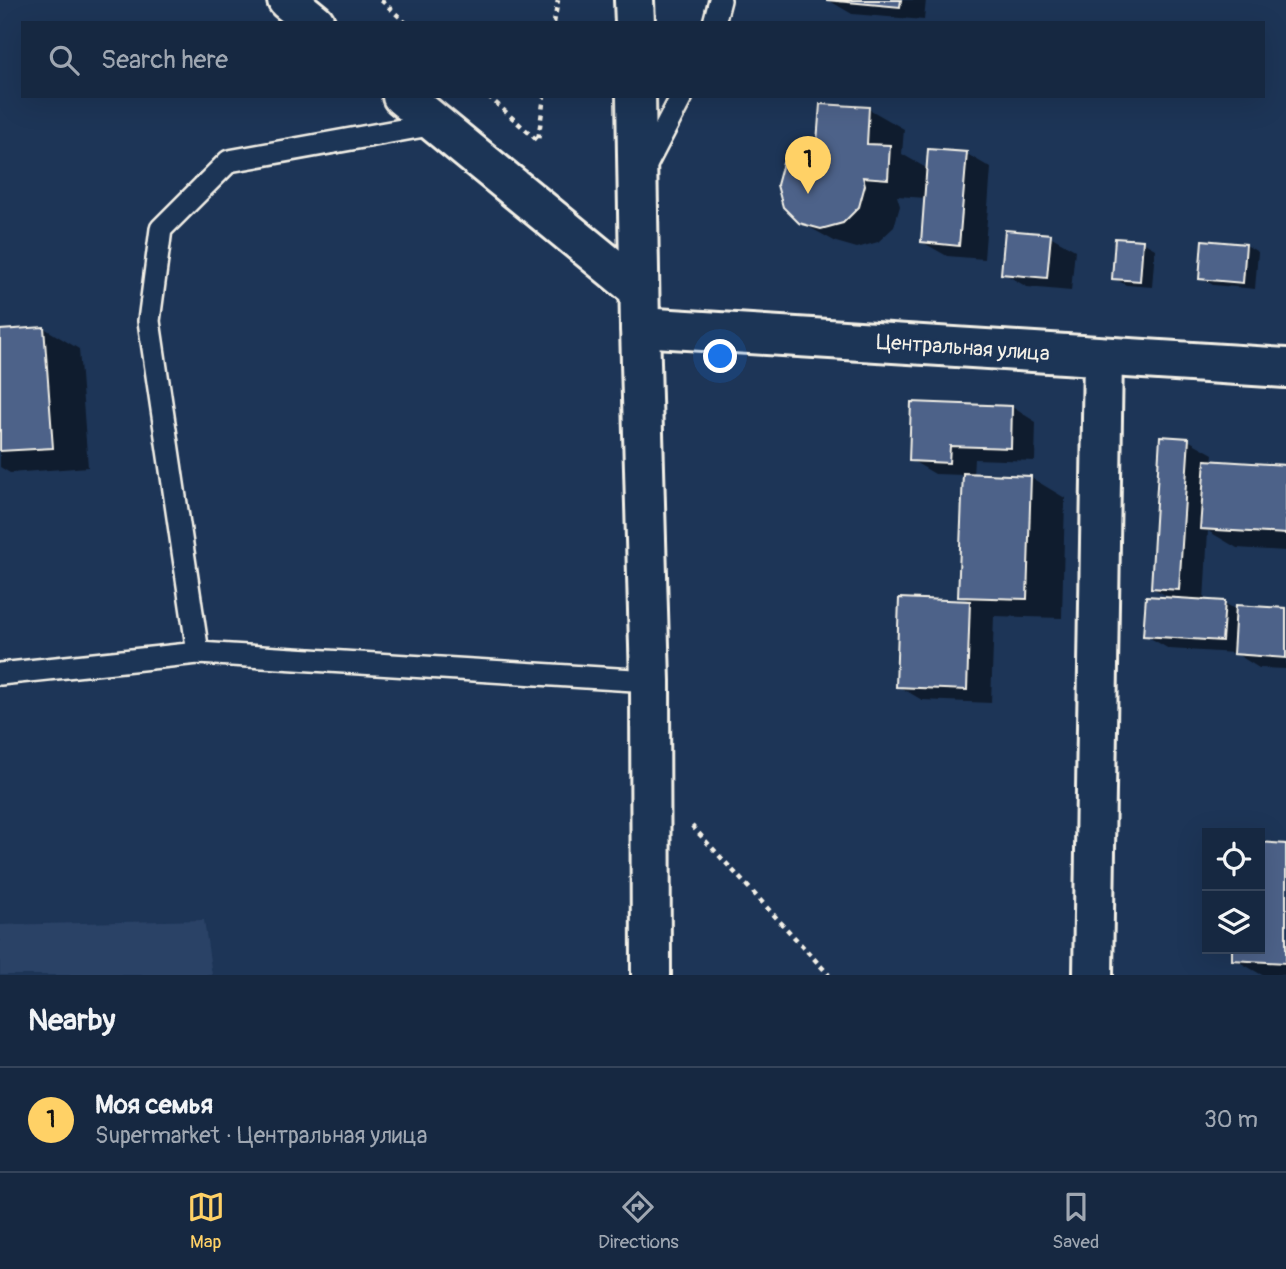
<!DOCTYPE html>
<meta charset="utf-8">
<style>
body{margin:0;font-family:Pangolin,sans-serif;background:#23344c;color:#f1f3f6}
.controls{position:absolute;right:21px;bottom:21px;display:grid;overflow:hidden;border-radius:0px;box-shadow:0 7px 28px #0002}
.controls button{width:63px;height:63px;display:grid;place-items:center;padding:0;border:0;border-bottom:2px solid #35445a;background:#162841;color:#f1f3f6;font:35px sans-serif}
.you{position:absolute;left:721px;top:357px;width:24px;height:24px;margin:-18px;border:5px solid #fff;border-radius:50%;background:#1a73e8;box-shadow:0 0 0 10px #1a73e833}
.badge{display:grid;place-items:center;width:46px;height:46px;border-radius:50%;background:#ffd166;color:#111;font-size:23px;font-weight:700}
.pin{position:absolute;translate:-50% -58px;filter:drop-shadow(0 2px 4px #0008)}
.pin::after{content:'';position:absolute;top:37px;width:24px;height:21px;background:inherit;clip-path:polygon(0 0,100% 0,50% 100%)}
.list{margin:0;padding:0;list-style:none}
h2{display:flex;justify-content:space-between;align-items:center;height:91px;margin:0;padding:0 28px;font-size:30px}
h2 small{font-size:23px;font-weight:400;color:#9ea6b1}
.list li{display:grid;grid-template-columns:46px 1fr auto;gap:21px;align-items:center;box-sizing:border-box;height:105px;padding:0 28px;border-top:2px solid #35445a}
.list b{display:block;font-size:26px;white-space:nowrap}
.list p{margin:0;font-size:23px;white-space:nowrap;color:#9ea6b1}
.list em{font-size:23px;font-style:normal;color:#9ea6b1}
.icon{flex:none;width:38px;height:38px;fill:none;stroke:currentColor;stroke-width:2;stroke-linecap:round;stroke-linejoin:round}
.map{position:relative;flex:none;width:1286px;height:975px;overflow:hidden}
.search{position:absolute;background:#162841;box-shadow:0 7px 28px #0002;left:21px;right:21px;top:21px;height:77px;display:flex;align-items:center;gap:18px;box-sizing:border-box;padding:0 24px;border-radius:0px;color:#9ea6b1;font-size:26px}
.sheet{height:196px;background:#162841}
nav{display:flex;justify-content:space-around;align-items:center;box-sizing:border-box;height:98px;border-top:2px solid #35445a;background:#162841;font-size:19px;color:#9ea6b1}
nav a{display:grid;justify-items:center;gap:4px}
nav .on{color:#ffd166}
.map>svg:first-child{display:block}
</style>
<div class="map">
<svg width="1286" height="975" viewBox="0 0 1286 975">
<rect width="100%" height="100%" fill="#1d3557"/>
<filter id="ink" filterUnits="userSpaceOnUse"><feTurbulence type="fractalNoise" baseFrequency=".0143" numOctaves="2"/><feDisplacementMap in="SourceGraphic" scale="14" xChannelSelector="R" yChannelSelector="G"/><feConvolveMatrix kernelMatrix="1 2 1 2 8 2 1 2 1" color-interpolation-filters="sRGB"/></filter>
<g filter="url(#ink)">
<path fill="#2b4266" d="M 204,920 L 212,975 L 0,975 L 0,925 Z"/>
<g fill="#0007">
<path d="M 828,0 L 926,0 L 924,20 L 852,14 Z"/>
<path d="M 821,106 L 869,109 L 904,129 L 902,154 L 928,169 L 967,154 L 991,168 L 984,259 L 947,256 L 922,242 L 926,198 L 897,196 L 900,206 L 894,227 L 878,242 L 857,248 L 836,242 L 800,222 L 819,143 Z"/>
<path d="M 1050,236 L 1075,250 L 1071,291 L 1027,287 L 1003,273 Z"/>
<path d="M 1117,239 L 1143,242 L 1155,249 L 1152,287 L 1126,285 L 1114,278 Z"/>
<path d="M 1246,245 L 1258,252 L 1255,289 L 1213,285 L 1201,278 Z"/>
<path d="M 44,328 L 79,349 L 88,467 L 10,473 L 0,467 L 0,332 Z"/>
<path d="M 913,404 L 1012,407 L 1036,422 L 1035,461 L 974,459 L 973,476 L 1030,477 L 1065,498 L 1062,618 L 994,616 L 991,703 L 922,700 L 898,686 L 900,600 L 972,602 L 960,596 L 964,475 L 935,474 L 911,460 Z"/>
<path d="M 1188,440 L 1213,454 L 1212,463 L 1286,467 L 1286,551 L 1237,548 L 1208,531 L 1204,601 L 1224,603 L 1237,610 L 1286,610 L 1286,669 L 1259,668 L 1235,653 L 1169,649 L 1145,635 L 1173,599 L 1152,588 Z"/>
<path d="M 1260,844 L 1286,845 L 1286,975 L 1262,975 L 1234,959 L 1234,949 L 1260,949 Z"/>
</g>
<g fill="#4d6289" stroke="#f4f1e8" stroke-width="2">
<path d="M 826,0 L 901,0 L 900,7 Z"/>
<path d="M 820,104 L 869,107 L 867,144 L 890,145 L 888,179 L 863,177 L 865,185 L 859,207 L 843,223 L 821,229 L 799,223 L 783,207 L 777,185 L 783,163 L 799,147 L 817,142 Z"/>
<path d="M 928,149 L 967,152 L 959,246 L 921,242 Z"/>
<path d="M 1005,230 L 1051,234 L 1047,278 L 1001,274 Z"/>
<path d="M 1115,238 L 1143,240 L 1140,281 L 1112,279 Z"/>
<path d="M 1202,240 L 1246,244 L 1243,283 L 1199,279 Z"/>
<path d="M 44,327 L 53,448 L 0,451 L 0,330 Z"/>
<path d="M 911,402 L 1012,406 L 1011,448 L 950,446 L 949,463 L 909,461 Z"/>
<path d="M 1160,436 L 1189,438 L 1179,590 L 1151,588 Z"/>
<path d="M 1205,460 L 1286,465 L 1286,534 L 1200,529 Z"/>
<path d="M 963,473 L 1031,476 L 1027,599 L 958,597 Z"/>
<path d="M 1146,596 L 1225,601 L 1222,641 L 1143,636 Z"/>
<path d="M 899,598 L 970,601 L 967,690 L 896,687 Z"/>
<path d="M 1236,605 L 1286,608 L 1286,658 L 1233,654 Z"/>
<path d="M 1260,842 L 1286,844 L 1286,963 L 1232,960 L 1232,949 L 1260,949 Z"/>
</g>
<g fill="none" stroke-linecap="round" stroke-linejoin="round">
<g stroke="#f4f1e8" stroke-width="26">
<g id="service">
<path d="M 714,23 L 720,0"/>
<path d="M 644,169 L 682,96"/>
<path d="M 198,653 L 149,321 L 161,229 L 229,161 L 435,124"/>
<path d="M 0,674 L 198,653 L 650,681"/>
</g>
</g>
<g stroke="#f4f1e8" stroke-width="44">
<g id="minor">
<path d="M 287,0 L 315,23"/>
<path d="M 402,96 L 639,290"/>
<path d="M 1093,975 L 1103,357"/>
</g>
</g>
<g stroke="#f4f1e8" stroke-width="44">
<g id="tertiary">
<path d="M 634,0 L 635,23"/>
<path d="M 636,96 L 640,327 L 650,681 L 651,975"/>
<path d="M 640,327 L 1286,368"/>
</g>
</g>
<g stroke="#f4f1e8" stroke-width="4.5" stroke-dasharray="5 5" stroke-linecap="butt">
<path d="M 381,0 L 406,23"/>
<path d="M 554,23 L 558,0"/>
<path d="M 488,96 L 538,141 L 544,96"/>
<path d="M 692,826 L 829,975"/>
</g>
<use href="#service" stroke="#1d3557" stroke-width="21"/>
<use href="#minor" stroke="#1d3557" stroke-width="38"/>
<use href="#tertiary" stroke="#1d3557" stroke-width="38"/>
</g>
</g>
<g text-anchor="middle" dominant-baseline="central" stroke-width="5" stroke-linejoin="round" paint-order="stroke">
<g font-size="21" fill="#f4f1e8" stroke="#1d3557">
<text transform="translate(963 348) rotate(4)">Центральная улица</text>
</g>
</g>
</svg>
<div class="controls">
<button><svg class="icon" aria-label="locate" viewBox="0 0 24 24"><circle cx="12" cy="12" r="6"/><path d="M12 2v4M12 18v4M2 12h4M18 12h4"/></svg></button>
<button><svg class="icon" aria-label="layers" viewBox="0 0 24 24"><path d="M12 4l9 5-9 5-9-5zM3 14l9 5 9-5"/></svg></button>
</div>
<div class="you"></div>
<div class="pin badge" style="left:808px;top:194px">1</div>
<div class="search"><svg class="icon" aria-label="search" viewBox="0 0 24 24"><circle cx="10" cy="10" r="6"/><path d="M15 15l6 6"/></svg>Search here</div>
</div>
<section class="sheet">
<h2>Nearby<small></small></h2>
<ul class="list">
<li><span class="badge">1</span><div><b>Моя семья</b><p>Supermarket · Центральная улица</p></div><em>30 m</em></li>
</ul>
</section>
<nav>
<a class="on"><svg class="icon" aria-label="map" viewBox="0 0 24 24"><path d="M3 6l6-2 6 2 6-2v14l-6 2-6-2-6 2zM9 4v14M15 6v14"/></svg>Map</a>
<a><svg class="icon" aria-label="directions" viewBox="0 0 24 24"><path d="M12 3l9 9-9 9-9-9zM9 14v-3h6M13 9l2 2-2 2"/></svg>Directions</a>
<a><svg class="icon" aria-label="saved" viewBox="0 0 24 24"><path d="M7 4h10v16l-5-4-5 4z"/></svg>Saved</a>
</nav>
